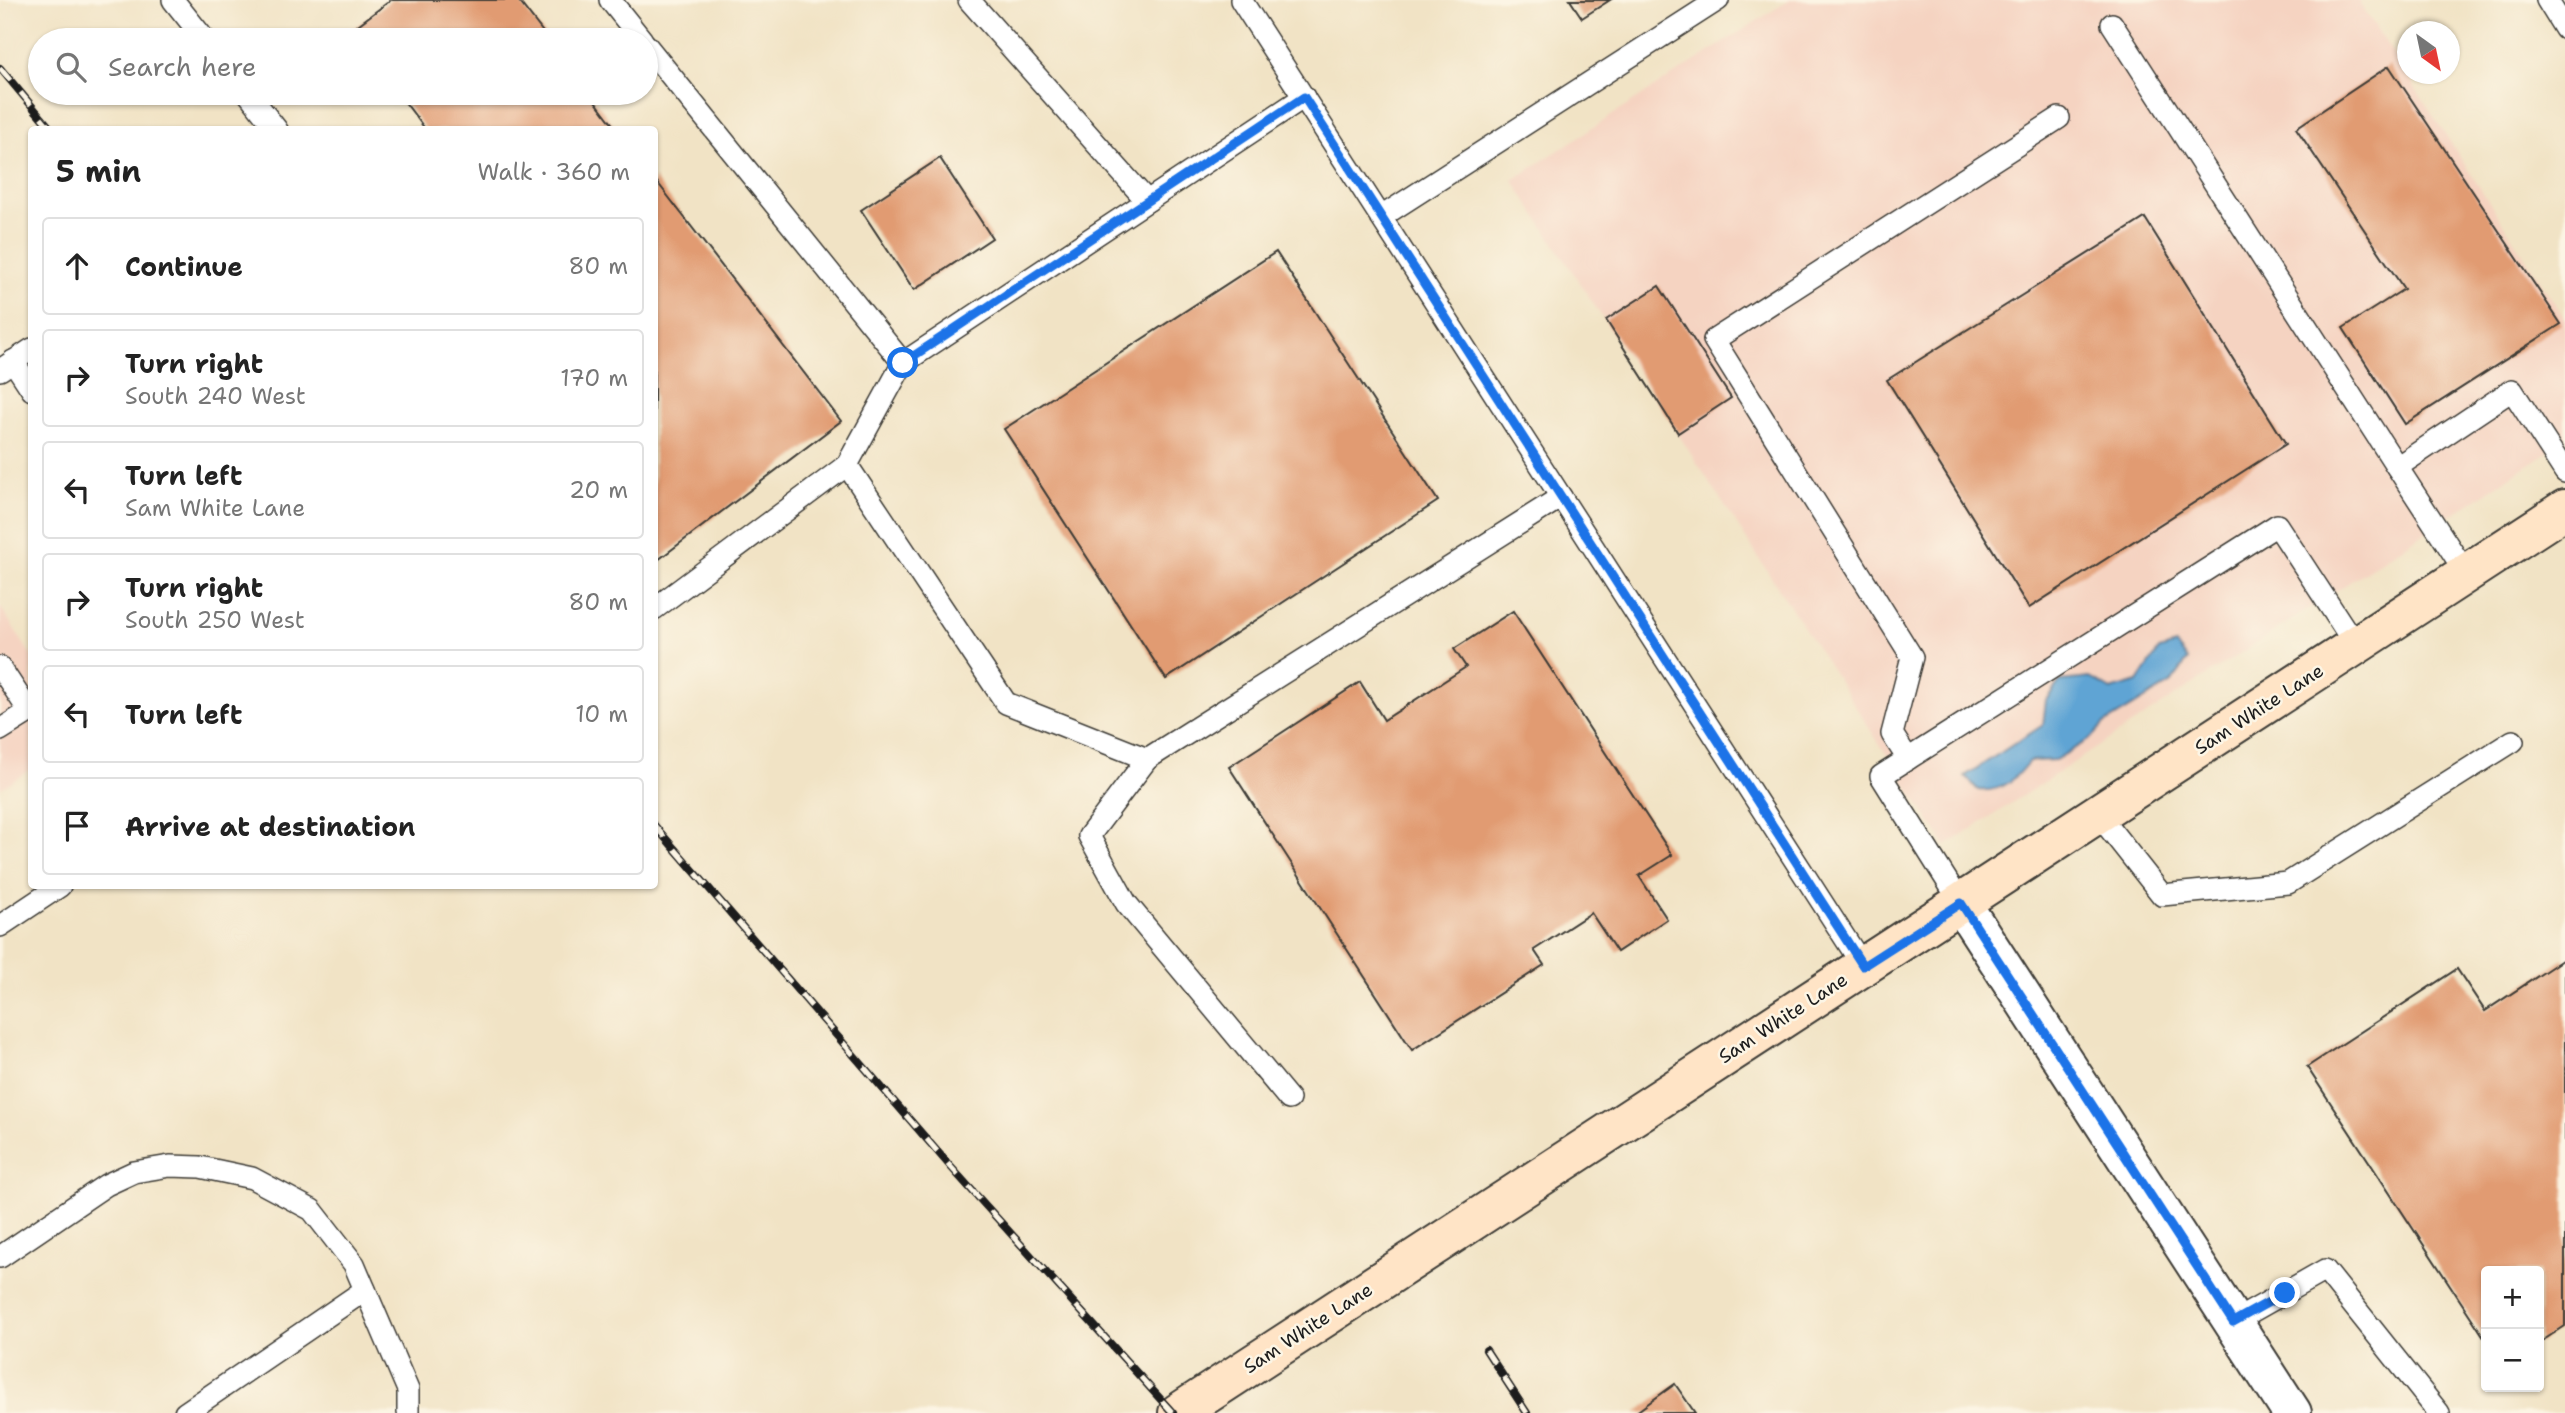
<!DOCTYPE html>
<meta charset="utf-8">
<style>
body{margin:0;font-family:"Shantell Sans",sans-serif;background:#f6f6f6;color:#222}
.controls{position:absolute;right:21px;bottom:21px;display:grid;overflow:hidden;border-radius:7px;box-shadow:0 2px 5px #0004}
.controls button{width:63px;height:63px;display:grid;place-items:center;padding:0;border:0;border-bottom:2px solid #e0e0e0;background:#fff;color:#222;font:35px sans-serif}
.compass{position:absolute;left:2397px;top:21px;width:63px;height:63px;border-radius:50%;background:#fff;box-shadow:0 2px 5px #0004;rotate:147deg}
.stop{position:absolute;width:21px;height:21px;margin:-16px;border:5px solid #1a73e8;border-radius:50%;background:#fff}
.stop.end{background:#1a73e8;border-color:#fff;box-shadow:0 2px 7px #0008}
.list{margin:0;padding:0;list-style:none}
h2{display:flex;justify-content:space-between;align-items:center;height:91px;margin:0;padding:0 28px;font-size:30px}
h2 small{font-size:23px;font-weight:400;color:#767676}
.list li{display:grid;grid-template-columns:46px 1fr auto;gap:21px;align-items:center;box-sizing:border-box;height:98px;margin:0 14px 14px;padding:0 14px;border:2px solid #e0e0e0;border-radius:7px}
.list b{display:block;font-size:26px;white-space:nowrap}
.list p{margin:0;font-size:23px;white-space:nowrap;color:#767676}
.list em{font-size:23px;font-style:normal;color:#767676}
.icon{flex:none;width:38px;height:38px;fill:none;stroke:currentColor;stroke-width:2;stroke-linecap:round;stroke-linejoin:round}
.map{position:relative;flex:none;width:2565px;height:1413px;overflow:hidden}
.search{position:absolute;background:#fff;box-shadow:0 2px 5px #0004;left:28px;top:28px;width:630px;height:77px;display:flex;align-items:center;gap:18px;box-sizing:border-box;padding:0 24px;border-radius:38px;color:#767676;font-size:26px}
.panel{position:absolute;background:#fff;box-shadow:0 2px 5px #0004;left:28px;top:126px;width:630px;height:763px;border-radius:7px}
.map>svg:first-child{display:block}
</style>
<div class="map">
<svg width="2565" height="1413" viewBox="0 0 2565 1413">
<rect width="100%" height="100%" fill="#fcf5e5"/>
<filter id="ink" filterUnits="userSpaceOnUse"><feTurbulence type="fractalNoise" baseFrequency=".0143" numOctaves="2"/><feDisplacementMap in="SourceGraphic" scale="14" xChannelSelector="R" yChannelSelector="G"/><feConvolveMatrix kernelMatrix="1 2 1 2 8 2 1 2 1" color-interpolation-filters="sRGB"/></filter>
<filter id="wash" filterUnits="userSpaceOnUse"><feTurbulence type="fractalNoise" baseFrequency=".00686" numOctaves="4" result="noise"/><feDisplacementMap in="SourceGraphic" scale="28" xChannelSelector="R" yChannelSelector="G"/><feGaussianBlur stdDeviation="1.57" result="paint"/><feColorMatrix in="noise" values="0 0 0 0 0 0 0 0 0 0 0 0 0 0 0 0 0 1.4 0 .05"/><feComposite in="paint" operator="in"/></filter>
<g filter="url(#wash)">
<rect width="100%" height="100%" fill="#f1e3c5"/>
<g fill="#f5d3c1">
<path d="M 1789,0 L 2358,0 L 2565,319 L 2565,441 L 1946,846 L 1513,180 Z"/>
<path d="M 0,606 L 32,657 L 31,769 L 0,789 Z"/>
</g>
<path fill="#5fa4d4" stroke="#3e6078" stroke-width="2" d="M 2176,645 L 2188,660 L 2171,683 L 2104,724 L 2090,739 L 2055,760 L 2029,761 C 2013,781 2003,792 1978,790 L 1965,776 L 2043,725 L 2046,700 L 2060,681 L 2090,678 L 2111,690 L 2138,682 L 2159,650 Z"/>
<g id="blocks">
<g fill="#e19b72">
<path d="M 391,0 L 518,0 L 549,40 L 357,40 L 350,31 Z"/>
<path d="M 1570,0 L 1610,0 L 1582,18 Z"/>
<path d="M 2389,66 L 2561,324 L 2405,424 L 2343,328 L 2404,289 L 2296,128 Z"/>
<path d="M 398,93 L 589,93 L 617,130 L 426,130 Z"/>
<path d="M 940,158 L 992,238 L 914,290 L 861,210 Z"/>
<path d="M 654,178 L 841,421 L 654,563 Z"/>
<path d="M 2145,218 L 2286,444 L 2029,608 L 1887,380 Z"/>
<path d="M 1276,252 L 1438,501 L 1166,679 L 1004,429 Z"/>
<path d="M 1659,286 L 1731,398 L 1678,433 L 1606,320 Z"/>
<path d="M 1513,611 L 1672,855 L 1639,876 L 1667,919 L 1617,952 L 1591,913 L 1534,950 L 1544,965 L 1412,1050 L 1229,767 L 1360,682 L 1384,720 L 1466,667 L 1454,649 Z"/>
<path d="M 2565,958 L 2565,1326 L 2539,1343 L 2539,1271 L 2486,1271 L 2486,1340 L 2307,1067 L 2457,969 L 2485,1011 Z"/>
<path d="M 1675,1384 L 1695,1413 L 1635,1413 Z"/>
</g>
</g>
</g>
<g filter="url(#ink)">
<use href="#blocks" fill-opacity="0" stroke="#3c3a35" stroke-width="2"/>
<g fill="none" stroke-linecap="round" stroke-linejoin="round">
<g stroke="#3c3a35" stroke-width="24">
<g id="lane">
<path d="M 173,0 L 205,40"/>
<path d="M 610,0 L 642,40"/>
<path d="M 969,0 L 1147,201"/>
<path d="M 1241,0 L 1863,966"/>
<path d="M 2547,0 L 2565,29"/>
<path d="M 2112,24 L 2397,467"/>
<path d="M 646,45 L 903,363"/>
<path d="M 248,93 L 277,130"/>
<path d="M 1381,217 L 1718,0"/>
<path d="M 13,361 L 32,390"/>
<path d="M 0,370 L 32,349"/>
<path d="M 847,465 L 1006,703 L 1147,759 L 1561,497"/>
<path d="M 2466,573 L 2397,467 L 2512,390 L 2565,472"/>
<path d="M 654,609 L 847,465 L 903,363 L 1304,97"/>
<path d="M 0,667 L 29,711"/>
<path d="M 0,730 L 32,710"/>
<path d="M 1147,759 L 1089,836 L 1126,903 L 1289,1099"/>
<path d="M 1908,759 L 1892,734 L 1912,657 L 1714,340 L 2059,118"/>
<path d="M 2098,814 L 2162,895 L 2288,883 L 2513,741"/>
<path d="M 1961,903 L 1881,776 L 2277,525 L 2356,646"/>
<path d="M 0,926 L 60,886"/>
<path d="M 0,1257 L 106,1185 L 134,1172 L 170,1166 L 200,1167 L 252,1178 L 312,1210 L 354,1264 L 408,1390 L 408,1413"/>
<path d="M 2233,1322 L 2325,1270 L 2439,1413"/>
<path d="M 185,1413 L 365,1290"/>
</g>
</g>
<g stroke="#3c3a35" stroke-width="42">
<path id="street" d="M 1961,903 L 2292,1413"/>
</g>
<g stroke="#3c3a35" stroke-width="42">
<path id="secondary" d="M 1178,1413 L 2565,509"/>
</g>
<use href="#lane" stroke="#fff" stroke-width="21"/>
<use href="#street" stroke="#fff" stroke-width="38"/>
<use href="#secondary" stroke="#ffe4c6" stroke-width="38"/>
<g stroke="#1c1c1c" stroke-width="8">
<g id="rail">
<path d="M 0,68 L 52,130"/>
<path d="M 654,825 L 950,1166 L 1173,1413"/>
<path d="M 1486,1350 L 1527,1413"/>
</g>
</g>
<use href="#rail" stroke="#fcf5e5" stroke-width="5" stroke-dasharray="16" stroke-linecap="butt"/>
</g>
</g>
<g fill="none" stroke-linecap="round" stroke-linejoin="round" filter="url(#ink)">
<path stroke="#1a73e8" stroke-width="9" d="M 903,363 L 1304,97 L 1863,966 L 1961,903 L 2233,1322 L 2285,1293"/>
</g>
<g text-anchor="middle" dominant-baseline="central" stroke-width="5" stroke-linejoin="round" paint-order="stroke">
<g font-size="19" fill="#1c1c1c" stroke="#fcf5e5">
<text transform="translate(2259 709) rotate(-33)">Sam White Lane</text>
<text transform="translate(1783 1018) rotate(-33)">Sam White Lane</text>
<text transform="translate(1308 1328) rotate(-33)">Sam White Lane</text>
</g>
</g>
</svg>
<div class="controls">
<button>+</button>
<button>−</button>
</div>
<svg class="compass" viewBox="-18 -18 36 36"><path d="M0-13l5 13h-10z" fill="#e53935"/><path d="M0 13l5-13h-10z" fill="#767676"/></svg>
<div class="stop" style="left:903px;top:363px"></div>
<div class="stop end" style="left:2285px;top:1293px"></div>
<div class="search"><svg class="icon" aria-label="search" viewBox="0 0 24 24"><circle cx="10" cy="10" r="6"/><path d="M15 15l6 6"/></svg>Search here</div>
<section class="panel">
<h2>5 min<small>Walk · 360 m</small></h2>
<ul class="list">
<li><svg class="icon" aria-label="ahead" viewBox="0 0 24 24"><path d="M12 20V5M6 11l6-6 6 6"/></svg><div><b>Continue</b></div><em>80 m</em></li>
<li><svg class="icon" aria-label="right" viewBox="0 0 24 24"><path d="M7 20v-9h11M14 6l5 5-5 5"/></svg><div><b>Turn right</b><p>South 240 West</p></div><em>170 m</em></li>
<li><svg class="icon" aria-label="left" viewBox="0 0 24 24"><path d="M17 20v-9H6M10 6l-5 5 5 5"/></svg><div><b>Turn left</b><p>Sam White Lane</p></div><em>20 m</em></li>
<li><svg class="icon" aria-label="right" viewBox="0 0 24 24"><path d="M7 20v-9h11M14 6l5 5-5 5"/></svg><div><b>Turn right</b><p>South 250 West</p></div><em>80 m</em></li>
<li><svg class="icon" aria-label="left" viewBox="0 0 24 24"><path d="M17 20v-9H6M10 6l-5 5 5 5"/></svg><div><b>Turn left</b></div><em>10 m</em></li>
<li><svg class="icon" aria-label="arrive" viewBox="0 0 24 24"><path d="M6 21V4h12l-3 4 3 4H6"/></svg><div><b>Arrive at destination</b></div></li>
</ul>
</section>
</div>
